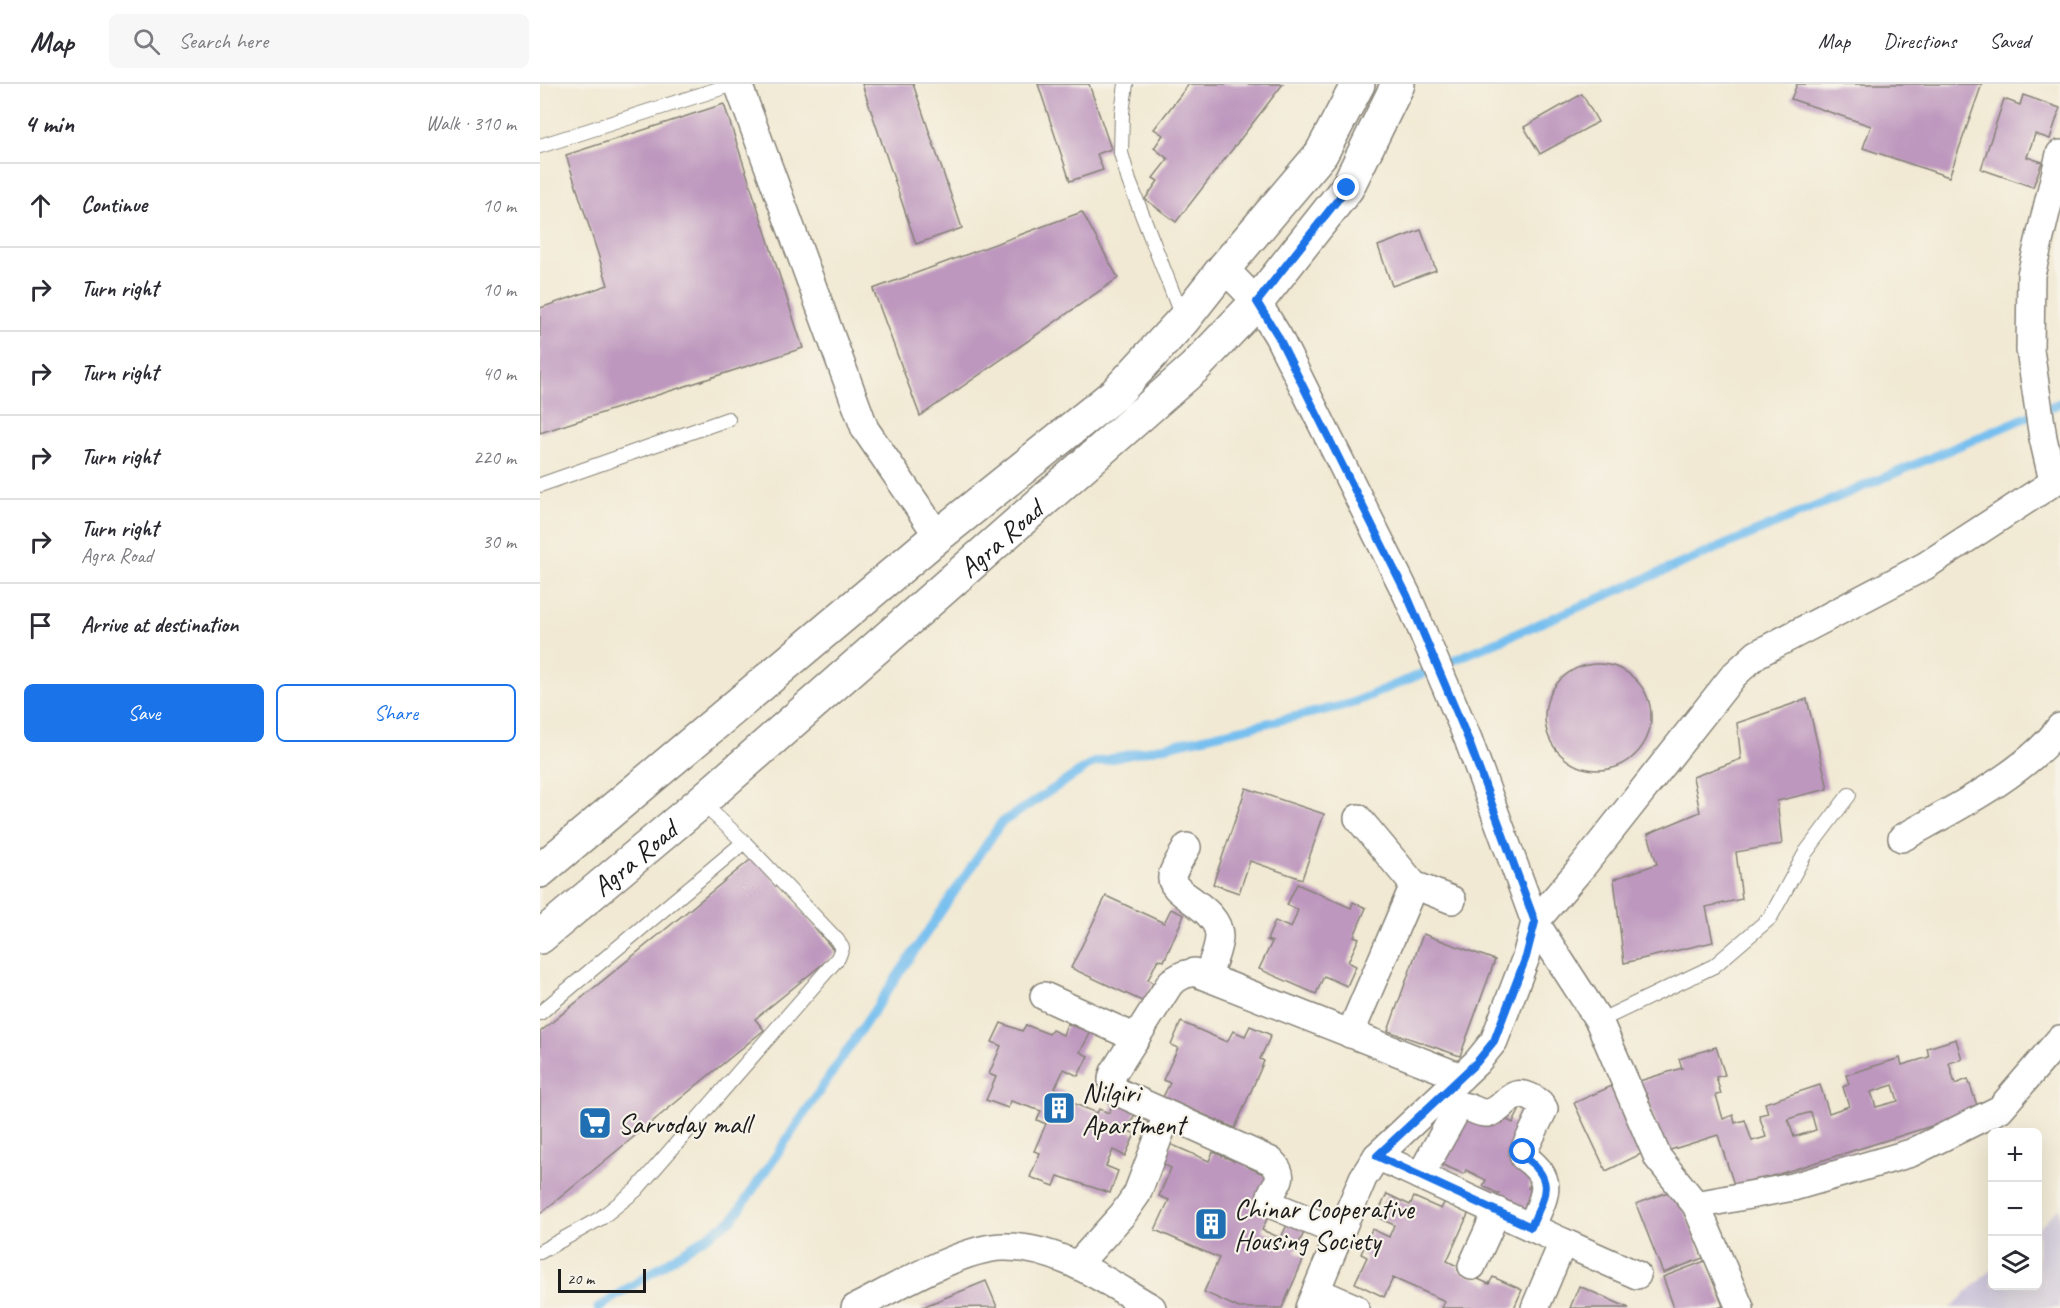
<!DOCTYPE html>
<meta charset="utf-8">
<style>
body{margin:0;font-family:Caveat,sans-serif;background:#f7f7f7;color:#2b2b33}
.controls{position:absolute;right:18px;bottom:18px;display:grid;overflow:hidden;border-radius:9px;box-shadow:0 6px 24px #0002}
.controls button{width:54px;height:54px;display:grid;place-items:center;padding:0;border:0;border-bottom:2px solid #e1e1e2;background:#fff;color:#2b2b33;font:30px sans-serif}
.scale{position:absolute;left:18px;bottom:15px;width:88px;box-sizing:border-box;padding-left:6px;border:3px solid #1c1c1c;border-top:0;font-size:16px;line-height:21px;white-space:nowrap;color:#1c1c1c;-webkit-text-stroke:4px #f7f3e8;paint-order:stroke}
.stop{position:absolute;width:18px;height:18px;margin:-14px;border:4px solid #1a73e8;border-radius:50%;background:#fff}
.stop.end{background:#1a73e8;border-color:#fff;box-shadow:0 2px 6px #0008}
.list{margin:0;padding:0;list-style:none}
h2{display:flex;justify-content:space-between;align-items:center;height:78px;margin:0;padding:0 24px;font-size:26px}
h2 small{font-size:20px;font-weight:400;color:#7c7c81}
.list li{display:grid;grid-template-columns:39px 1fr auto;gap:18px;align-items:center;box-sizing:border-box;height:84px;padding:0 24px;border-top:2px solid #e1e1e2}
.list b{display:block;font-size:22px;white-space:nowrap}
.list p{margin:0;font-size:20px;white-space:nowrap;color:#7c7c81}
.list em{font-size:20px;font-style:normal;color:#7c7c81}
.actions{display:flex;gap:12px;padding:18px 24px}
.actions a{flex:1;padding:14px 0;border:2px solid #1a73e8;border-radius:9px;text-align:center;font-size:21px;color:#1a73e8}
.actions .main{background:#1a73e8;color:#fff}
.icon{flex:none;width:33px;height:33px;fill:none;stroke:currentColor;stroke-width:2;stroke-linecap:round;stroke-linejoin:round}
.map{position:relative;flex:none;width:1520px;height:1224px;overflow:hidden}
header{display:flex;align-items:center;gap:36px;box-sizing:border-box;height:84px;padding:0 30px;background:#fff;border-bottom:2px solid #e1e1e2}
header strong{font-size:28px}
nav{display:flex;gap:33px;margin-inline-start:auto;font-size:21px}
.search{width:420px;height:54px;background:#f7f7f7;display:flex;align-items:center;gap:15px;box-sizing:border-box;padding:0 21px;border-radius:9px;color:#7c7c81;font-size:22px}
main{display:flex}
aside{flex:1;background:#fff}
.map>svg:first-child{display:block}
</style>
<header>
<strong>Map</strong>
<div class="search"><svg class="icon" aria-label="search" viewBox="0 0 24 24"><circle cx="10" cy="10" r="6"/><path d="M15 15l6 6"/></svg>Search here</div>
<nav><a>Map</a><a>Directions</a><a>Saved</a></nav>
</header>
<main>
<aside>
<h2>4 min<small>Walk · 310 m</small></h2>
<ul class="list">
<li><svg class="icon" aria-label="ahead" viewBox="0 0 24 24"><path d="M12 20V5M6 11l6-6 6 6"/></svg><div><b>Continue</b></div><em>10 m</em></li>
<li><svg class="icon" aria-label="right" viewBox="0 0 24 24"><path d="M7 20v-9h11M14 6l5 5-5 5"/></svg><div><b>Turn right</b></div><em>10 m</em></li>
<li><svg class="icon" aria-label="right" viewBox="0 0 24 24"><path d="M7 20v-9h11M14 6l5 5-5 5"/></svg><div><b>Turn right</b></div><em>40 m</em></li>
<li><svg class="icon" aria-label="right" viewBox="0 0 24 24"><path d="M7 20v-9h11M14 6l5 5-5 5"/></svg><div><b>Turn right</b></div><em>220 m</em></li>
<li><svg class="icon" aria-label="right" viewBox="0 0 24 24"><path d="M7 20v-9h11M14 6l5 5-5 5"/></svg><div><b>Turn right</b><p>Agra Road</p></div><em>30 m</em></li>
<li><svg class="icon" aria-label="arrive" viewBox="0 0 24 24"><path d="M6 21V4h12l-3 4 3 4H6"/></svg><div><b>Arrive at destination</b></div></li>
</ul>
<div class="actions"><a class="main">Save</a><a>Share</a></div>
</aside>
<div class="map">
<svg width="1520" height="1224" viewBox="0 0 1520 1224">
<rect width="100%" height="100%" fill="#f7f3e8"/>
<filter id="ink" filterUnits="userSpaceOnUse"><feTurbulence type="fractalNoise" baseFrequency=".0167" numOctaves="2"/><feDisplacementMap in="SourceGraphic" scale="12" xChannelSelector="R" yChannelSelector="G"/><feConvolveMatrix kernelMatrix="1 2 1 2 8 2 1 2 1" color-interpolation-filters="sRGB"/></filter>
<filter id="wash" filterUnits="userSpaceOnUse"><feTurbulence type="fractalNoise" baseFrequency=".008" numOctaves="4" result="noise"/><feDisplacementMap in="SourceGraphic" scale="24" xChannelSelector="R" yChannelSelector="G"/><feGaussianBlur stdDeviation="1.35" result="paint"/><feColorMatrix in="noise" values="0 0 0 0 0 0 0 0 0 0 0 0 0 0 0 0 0 1.4 0 .05"/><feComposite in="paint" operator="in"/></filter>
<g filter="url(#wash)">
<rect width="100%" height="100%" fill="#f1e9d3"/>
<path fill="#c8c0d8" d="M 1520,1123 L 1520,1224 L 1410,1224 L 1452,1185 L 1452,1202 L 1498,1202 L 1498,1144 Z"/>
<g fill="none" stroke-linecap="round" stroke-linejoin="round">
<path stroke="#77bfef" stroke-width="9" d="M 58,1224 L 193,1135 L 461,739 L 553,679 L 810,620 L 1520,319"/>
</g>
<g id="blocks">
<g fill="#bd97be" fill-rule="evenodd">
<path d="M 322,0 L 373,0 L 422,144 L 376,160 Z"/>
<path d="M 498,0 L 549,0 L 571,65 L 557,70 L 563,86 L 530,97 Z"/>
<path d="M 649,0 L 743,0 L 636,138 L 605,115 L 618,97 L 613,94 L 628,75 L 614,64 L 623,51 L 614,45 Z"/>
<path d="M 1257,0 L 1442,0 L 1409,93 L 1323,64 L 1331,42 L 1251,15 Z"/>
<path d="M 1042,10 L 1058,38 L 1000,70 L 984,43 Z"/>
<path d="M 1483,11 L 1520,24 L 1510,55 L 1495,50 L 1487,73 L 1502,78 L 1493,103 L 1441,85 L 1464,15 L 1480,21 Z"/>
<path d="M 184,20 L 263,264 L 0,349 L 0,224 L 68,201 L 26,71 Z"/>
<path d="M 542,128 L 578,194 L 380,332 L 333,205 Z"/>
<path d="M 881,146 L 896,186 L 852,202 L 838,162 Z"/>
<circle cx="1058" cy="633" r="53"/>
<path d="M 1267,615 L 1288,705 L 1237,717 L 1242,760 L 1196,768 L 1202,815 L 1166,823 L 1173,858 L 1084,879 L 1074,795 L 1117,780 L 1108,750 L 1160,728 L 1153,693 L 1201,675 L 1197,639 Z"/>
<path d="M 706,704 L 784,730 L 762,795 L 710,777 L 699,809 L 673,800 Z"/>
<path d="M 215,772 L 296,869 L 215,935 L 224,946 L 0,1130 L 0,948 Z"/>
<path d="M 757,800 L 811,824 L 813,818 L 826,824 L 814,852 L 819,854 L 808,878 L 816,882 L 807,902 L 784,892 L 776,910 L 719,885 L 732,858 L 727,856 L 735,837 L 751,844 L 758,826 L 747,821 Z"/>
<path d="M 566,812 L 624,839 L 631,825 L 644,831 L 624,877 L 618,875 L 608,896 L 613,899 L 604,918 L 531,884 Z"/>
<path d="M 883,850 L 955,876 L 920,972 L 848,947 Z"/>
<path d="M 641,938 L 687,958 L 693,947 L 705,952 L 710,942 L 731,951 L 720,975 L 724,977 L 695,1044 L 623,1013 L 630,999 L 623,996 L 638,964 L 631,961 Z"/>
<path d="M 461,939 L 482,947 L 486,941 L 509,950 L 512,946 L 523,951 L 527,940 L 551,948 L 540,968 L 548,972 L 538,992 L 524,985 L 515,1004 L 531,1011 L 528,1017 L 557,1029 L 559,1025 L 569,1029 L 575,1014 L 597,1026 L 587,1046 L 595,1050 L 585,1072 L 573,1066 L 566,1082 L 578,1087 L 570,1109 L 518,1092 L 514,1102 L 490,1093 L 500,1069 L 494,1067 L 506,1040 L 497,1036 L 501,1027 L 471,1017 L 468,1024 L 446,1016 L 456,993 L 449,990 L 461,962 L 452,958 Z"/>
<path d="M 1416,955 L 1422,975 L 1409,979 L 1415,1000 L 1428,995 L 1439,1027 L 1195,1104 L 1178,1051 L 1124,1068 L 1107,1010 L 1101,1011 L 1096,998 L 1142,984 L 1139,975 L 1176,963 L 1185,991 L 1176,993 L 1181,1010 L 1176,1011 L 1183,1035 L 1193,1031 L 1195,1039 L 1205,1036 L 1212,1057 L 1226,1053 L 1219,1031 L 1228,1029 L 1225,1019 L 1280,1001 L 1289,1029 L 1309,1022 L 1303,1003 L 1309,1000 L 1306,991 L 1360,974 L 1362,981 L 1389,973 L 1387,964 ZM 1353,1001 L 1358,1017 L 1336,1023 L 1331,1008 ZM 1271,1028 L 1276,1046 L 1254,1053 L 1248,1035 Z"/>
<path d="M 1074,1001 L 1105,1068 L 1066,1087 L 1034,1019 Z"/>
<path d="M 982,1021 L 997,1029 L 971,1077 L 996,1090 L 988,1104 L 1001,1110 L 989,1133 L 956,1115 L 959,1110 L 943,1102 L 946,1096 L 926,1086 L 924,1090 L 896,1078 L 922,1026 L 954,1042 L 959,1032 L 973,1039 Z"/>
<path d="M 630,1060 L 669,1077 L 673,1068 L 694,1077 L 699,1068 L 709,1072 L 706,1082 L 734,1095 L 730,1128 L 722,1146 L 741,1154 L 749,1136 L 766,1144 L 755,1168 L 765,1172 L 742,1224 L 699,1224 L 664,1208 L 679,1174 L 615,1146 L 629,1116 L 619,1112 L 631,1084 L 621,1079 Z"/>
<path d="M 1136,1105 L 1163,1174 L 1123,1189 L 1096,1120 Z"/>
<path d="M 847,1110 L 870,1121 L 874,1113 L 901,1125 L 905,1117 L 929,1128 L 907,1177 L 919,1183 L 918,1186 L 949,1200 L 953,1193 L 982,1206 L 974,1224 L 902,1224 L 905,1217 L 853,1194 L 844,1213 L 815,1199 L 827,1173 L 821,1170 L 832,1145 L 849,1153 L 854,1141 L 836,1133 Z"/>
<path d="M 1165,1177 L 1183,1222 L 1178,1224 L 1134,1224 L 1123,1193 Z"/>
<path d="M 446,1197 L 457,1223 L 380,1224 Z"/>
<path d="M 1039,1202 L 1089,1224 L 1030,1224 Z"/>
</g>
</g>
</g>
<g filter="url(#ink)">
<use href="#blocks" fill-opacity="0" stroke="#868278" stroke-width="1.5"/>
<g fill="none" stroke-linecap="round" stroke-linejoin="round">
<g stroke="#868278" stroke-width="16">
<g id="lane">
<path d="M 586,0 L 582,29 L 581,69 L 589,97 L 643,235"/>
<path d="M 0,62 L 194,0"/>
<path d="M 0,401 L 188,335"/>
<path d="M 0,929 L 204,758"/>
<path d="M 1059,937 L 1174,882 L 1230,834 L 1266,768 L 1309,711"/>
<path d="M 0,1168 L 61,1134 L 96,1106 L 298,874 L 302,864 L 297,856 L 204,758 L 161,718"/>
</g>
</g>
<g stroke="#868278" stroke-width="30">
<g id="street">
<path d="M 198,0 L 325,345 L 398,452"/>
<path d="M 684,184 L 717,218 L 738,252 L 867,511 L 928,655 L 995,838 L 986,873 L 954,957 L 937,978 L 837,1072 L 823,1094 L 769,1224"/>
<path d="M 1513,397 L 1503,354 L 1490,266 L 1491,191 L 1520,70"/>
<path d="M 818,734 L 874,801 L 912,816"/>
<path d="M 1362,754 C 1412,726 1487,689 1520,643"/>
<path d="M 647,763 C 642,772 635,782 632,792 C 628,810 679,823 679,852 C 679,865 671,881 667,893"/>
<path d="M 504,912 L 596,954"/>
<path d="M 810,950 L 874,801"/>
<path d="M 837,1072 L 1023,1158 L 995,1224"/>
<path d="M 880,1092 L 919,1022 C 930,1021 937,1030 947,1029 C 967,1027 968,1000 994,1015 C 999,1018 1001,1019 1004,1025 L 983,1068 L 984,1073 C 1017,1096 1004,1113 991,1143"/>
<path d="M 1156,1121 L 1253,1103 L 1371,1069 L 1460,1025 L 1520,955"/>
<path d="M 800,1149 L 730,1120 C 728,1100 752,1098 731,1077 L 578,1008 C 572,1001 570,997 574,988 L 631,898 L 643,891 L 654,888 L 921,993"/>
<path d="M 1023,1158 L 1097,1191"/>
<path d="M 537,1181 L 583,1130 L 597,1110 L 627,1031"/>
<path d="M 932,1182 L 957,1127"/>
<path d="M 776,1207 L 815,1224"/>
<path d="M 315,1224 C 353,1205 421,1164 462,1163 C 517,1161 567,1198 612,1224"/>
<path d="M 1200,1224 L 1156,1121 L 1118,1074 L 1059,937 L 995,838 L 1042,783 L 1194,591 L 1217,570 L 1385,482 L 1520,394"/>
</g>
</g>
<g stroke="#868278" stroke-width="36">
<g id="secondary">
<path d="M 0,787 L 398,452 L 576,309 L 643,236 L 684,184 L 781,70 L 818,0"/>
<path id="s1" d="M 0,853 L 161,718 L 654,284 L 717,218 L 807,104 L 858,0"/>
</g>
</g>
<use href="#lane" stroke="#fff" stroke-width="14"/>
<use href="#street" stroke="#fff" stroke-width="27"/>
<use href="#secondary" stroke="#fff" stroke-width="33"/>
</g>
</g>
<g fill="none" stroke-linecap="round" stroke-linejoin="round" filter="url(#ink)">
<path stroke="#1a73e8" stroke-width="8" d="M 807,104 L 717,218 L 738,252 L 867,511 L 928,655 L 995,838 L 986,873 L 954,957 L 937,978 L 837,1072 L 991,1143 C 1004,1113 1017,1096 984,1073 L 983,1068"/>
</g>
<defs>
<g id="building-square" transform="scale(1.725)"><rect x="-9" y="-9" width="18" height="18" rx="4" fill="#1f6fb2" stroke="#f7f3e8"/><path d="M-4-6H4V6H1V3H-1V6H-4ZM-2.5-4.3h1.7v1.8h-1.7ZM.8-4.3h1.7v1.8H.8ZM-2.5-1h1.7V.8h-1.7ZM.8-1h1.7V.8H.8Z" fill="#fff"/></g>
<g id="supermarket-square" transform="scale(1.725)"><rect x="-9" y="-9" width="18" height="18" rx="4" fill="#1f6fb2" stroke="#f7f3e8"/><path d="M-6-5.5h2.5l.6 2H6L4.5 2H-2.5L-4.4-4H-6ZM-1.5 3.2a1.3 1.3 0 1 0 .1 0ZM3 3.2a1.3 1.3 0 1 0 .1 0Z" fill="#fff"/></g>
</defs>
<g fill-rule="evenodd">
<use href="#building-square" x="519" y="1024"/>
<use href="#supermarket-square" x="55" y="1039"/>
<use href="#building-square" x="671" y="1140"/>
</g>
<g text-anchor="middle" dominant-baseline="central" stroke-width="4.5" stroke-linejoin="round" paint-order="stroke">
<g font-size="28" fill="#1c1c1c" stroke="#f7f3e8">
<text stroke="none"><textPath href="#s1" startOffset="609">Agra Road</textPath></text>
<text stroke="none"><textPath href="#s1" startOffset="123">Agra Road</textPath></text>
</g>
<g font-size="28" fill="#1c1c1c" stroke="#f7f3e8" text-anchor="start">
<text x="542" y="1008">Nilgiri<tspan x="542" dy="32">Apartment</tspan></text>
<text x="78" y="1039">Sarvoday mall</text>
<text x="694" y="1124">Chinar Cooperative<tspan x="694" dy="32">Housing Society</tspan></text>
</g>
</g>
</svg>
<div class="controls">
<button>+</button>
<button>−</button>
<button><svg class="icon" aria-label="layers" viewBox="0 0 24 24"><path d="M12 4l9 5-9 5-9-5zM3 14l9 5 9-5"/></svg></button>
</div>
<div class="scale">20 m</div>
<div class="stop" style="left:983px;top:1068px"></div>
<div class="stop end" style="left:807px;top:104px"></div>
</div>
</main>
